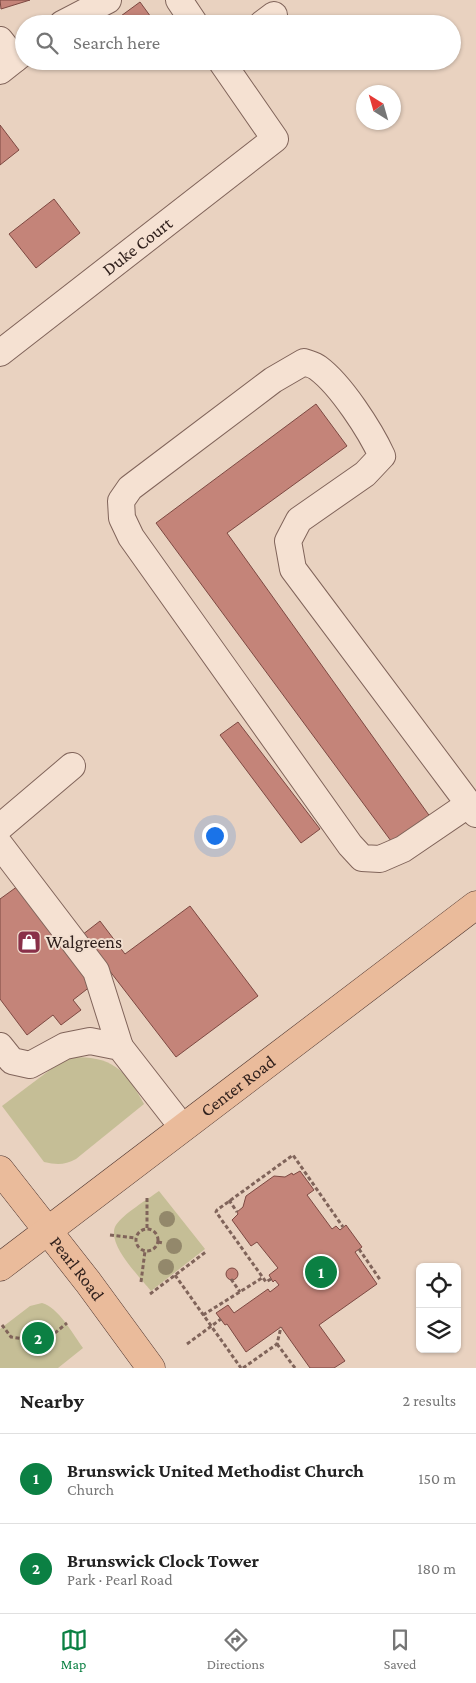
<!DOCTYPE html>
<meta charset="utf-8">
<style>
body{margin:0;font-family:"Crimson Pro",serif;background:#f6f6f6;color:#222}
.controls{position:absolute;right:15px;bottom:15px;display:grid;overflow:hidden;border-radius:8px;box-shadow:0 1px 4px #0004}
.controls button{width:45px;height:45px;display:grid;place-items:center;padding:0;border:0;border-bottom:1px solid #e0e0e0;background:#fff;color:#222;font:25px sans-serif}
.compass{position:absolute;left:356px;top:85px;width:45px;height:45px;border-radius:50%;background:#fff;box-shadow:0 1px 4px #0004;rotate:323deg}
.you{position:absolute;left:214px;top:835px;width:18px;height:18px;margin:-12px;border:4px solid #fff;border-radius:50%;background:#1a73e8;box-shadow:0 0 0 8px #1a73e833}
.badge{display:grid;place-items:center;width:32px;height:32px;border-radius:50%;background:#0b8043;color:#fff;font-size:16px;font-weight:700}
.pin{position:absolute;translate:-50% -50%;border:2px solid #fff;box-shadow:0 1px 5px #0006}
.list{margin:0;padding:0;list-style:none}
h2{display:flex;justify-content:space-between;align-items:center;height:65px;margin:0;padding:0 20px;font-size:21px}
h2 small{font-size:16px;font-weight:400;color:#767676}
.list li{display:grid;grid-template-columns:32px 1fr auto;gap:15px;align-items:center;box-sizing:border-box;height:90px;padding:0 20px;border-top:1px solid #e0e0e0}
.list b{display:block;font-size:19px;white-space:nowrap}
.list p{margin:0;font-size:16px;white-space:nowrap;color:#767676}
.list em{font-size:16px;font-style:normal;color:#767676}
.icon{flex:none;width:28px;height:28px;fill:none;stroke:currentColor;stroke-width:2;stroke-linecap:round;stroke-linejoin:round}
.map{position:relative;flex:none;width:476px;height:1368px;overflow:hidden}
.search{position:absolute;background:#fff;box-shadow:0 1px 4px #0004;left:15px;right:15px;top:15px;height:55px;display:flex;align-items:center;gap:12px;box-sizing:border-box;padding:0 18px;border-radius:28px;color:#767676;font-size:19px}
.sheet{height:245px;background:#fff}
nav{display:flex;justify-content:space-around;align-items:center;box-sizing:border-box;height:70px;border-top:1px solid #e0e0e0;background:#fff;font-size:14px;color:#767676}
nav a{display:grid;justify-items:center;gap:2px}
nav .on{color:#0b8043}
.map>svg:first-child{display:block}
</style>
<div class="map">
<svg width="476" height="1368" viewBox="0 0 476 1368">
<rect width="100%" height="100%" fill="#e9d2c0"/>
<g fill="#c5be96">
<path d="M 67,1057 C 111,1056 123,1066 144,1104 L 76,1159 C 65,1165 57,1165 44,1162 L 2,1106 Z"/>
<path d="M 159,1191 L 205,1249 L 151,1291 C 140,1277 105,1243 116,1225 C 123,1214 148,1199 159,1191 Z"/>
<path d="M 42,1303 C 58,1307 73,1334 83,1348 L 58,1368 L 0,1368 L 0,1329 L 30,1306 Z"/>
</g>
<g fill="#c48479" stroke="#7d4942">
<path d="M 0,0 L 30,0 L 1,9 Z"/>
<path d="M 140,2 L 156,24 L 110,24 Z"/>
<path d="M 132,61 L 149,61 L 138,69 Z"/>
<path d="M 0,125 L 19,150 L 0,165 Z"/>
<path d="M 54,199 L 80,233 L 36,268 L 9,234 Z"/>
<path d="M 316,404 L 347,446 L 227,533 L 431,818 L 394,845 L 156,523 Z"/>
<path d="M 238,722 L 320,829 L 301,843 L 220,735 Z"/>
<path d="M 18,886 L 91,986 L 73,1000 L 81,1010 L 61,1025 L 53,1015 L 27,1035 L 0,999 L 0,899 Z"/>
<path d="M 190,906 L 258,996 L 176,1057 L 82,935 L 100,921 L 125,954 Z"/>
<path d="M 300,1171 L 314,1190 L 307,1195 L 332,1229 L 336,1226 L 340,1230 L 346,1225 L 362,1247 L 355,1252 L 377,1284 L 319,1325 L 345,1361 L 334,1368 L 310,1368 L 281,1327 L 246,1352 L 227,1324 L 225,1325 L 216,1313 L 228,1305 L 234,1313 L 268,1289 L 270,1292 L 279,1285 L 275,1280 L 273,1282 L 269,1275 L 278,1268 L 257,1242 L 251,1246 L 232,1220 L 238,1214 L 237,1212 L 243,1207 L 246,1196 L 274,1176 L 285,1177 L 292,1173 L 293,1175 Z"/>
<circle cx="232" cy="1274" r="6"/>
</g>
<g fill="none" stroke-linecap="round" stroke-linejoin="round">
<g stroke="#80645a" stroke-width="28">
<g id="minor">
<path d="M 179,0 L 195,24"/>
<path d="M 62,24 L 108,0"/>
<path d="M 262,24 L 274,15"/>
<path d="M 0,40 L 15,59"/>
<path d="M 0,71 L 24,52"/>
<path id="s1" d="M 0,353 L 275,139 L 221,61"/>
<path d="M 469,804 L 403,849 L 380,859 L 362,858 L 350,845 L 131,537 L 122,518 L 121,501 L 130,488 L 273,380 L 304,362 C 309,364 314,365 318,368 C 341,385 370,430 382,456 L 365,474 L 299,520 L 288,541 L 293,569 L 469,804 L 476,814"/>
<path d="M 0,827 L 72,766"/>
<path d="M 0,845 L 96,971 L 120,1047"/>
<path d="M 0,1046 L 12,1061 L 30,1065 L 65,1046 L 90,1041 L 120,1047 L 183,1128"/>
</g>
</g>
<g stroke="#4e342e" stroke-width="29">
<g id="major">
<path id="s2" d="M 0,1170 L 88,1282 L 151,1368"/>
<path id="s3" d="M 0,1267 L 476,905"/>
</g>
</g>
<g stroke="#80645a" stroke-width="3" stroke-dasharray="4 2.5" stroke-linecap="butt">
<path d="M 147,1198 L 147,1229"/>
<path d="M 229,1200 L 237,1212"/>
<circle cx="147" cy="1240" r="11"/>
<path d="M 110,1235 L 135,1238"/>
<path d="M 158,1242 L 163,1243"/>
<path d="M 359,1249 L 381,1281"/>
<path d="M 175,1275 L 241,1368"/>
<path d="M 231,1279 L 240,1292"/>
<path d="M 271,1279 L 266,1282 L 216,1212 L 217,1210 L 293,1155 L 343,1227"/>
<path d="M 141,1282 L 145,1251"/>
<path d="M 150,1294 L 207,1251"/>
<path d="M 203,1315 L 262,1278"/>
<path d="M 2,1325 L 11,1337 L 24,1339"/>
<circle cx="28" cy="1339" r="4"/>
<path d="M 32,1341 L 44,1342 L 67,1323"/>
<path d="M 187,1344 L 221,1319"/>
<path d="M 277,1344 L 295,1368"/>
<path d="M 243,1368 L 277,1344 L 281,1327"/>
</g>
<use href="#minor" stroke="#f5e1d2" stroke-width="26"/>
<use href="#major" stroke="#eabb9b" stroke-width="28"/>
</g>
<g fill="#93886b">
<circle cx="167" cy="1219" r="8"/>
<circle cx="174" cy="1246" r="8"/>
<circle cx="166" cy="1267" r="8"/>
</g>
<defs>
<g id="shop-square" transform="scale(1.25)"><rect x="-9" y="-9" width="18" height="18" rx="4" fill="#893049" stroke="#f1decf"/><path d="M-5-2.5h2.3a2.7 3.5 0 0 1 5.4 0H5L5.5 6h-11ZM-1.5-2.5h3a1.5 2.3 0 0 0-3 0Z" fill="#fff"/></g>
</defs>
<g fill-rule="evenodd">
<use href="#shop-square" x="29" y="942"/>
</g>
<g text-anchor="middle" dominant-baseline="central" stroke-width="4" stroke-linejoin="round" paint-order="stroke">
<g font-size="18" fill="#31211d" stroke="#f1decf">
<text stroke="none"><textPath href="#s1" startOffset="174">Duke Court</textPath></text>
<text stroke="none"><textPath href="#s3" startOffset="299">Center Road</textPath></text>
<text stroke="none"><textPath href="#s2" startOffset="125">Pearl Road</textPath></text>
</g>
<g font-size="18" fill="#31211d" stroke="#f1decf" text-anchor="start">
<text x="46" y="942">Walgreens</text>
</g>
</g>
</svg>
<div class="controls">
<button><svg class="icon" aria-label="locate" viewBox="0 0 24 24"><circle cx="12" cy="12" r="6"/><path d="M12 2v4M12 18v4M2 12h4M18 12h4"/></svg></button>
<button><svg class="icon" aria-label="layers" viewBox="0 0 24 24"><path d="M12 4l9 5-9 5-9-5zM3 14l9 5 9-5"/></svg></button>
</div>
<svg class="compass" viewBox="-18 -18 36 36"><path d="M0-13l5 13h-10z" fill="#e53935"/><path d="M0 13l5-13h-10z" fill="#767676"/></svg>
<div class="you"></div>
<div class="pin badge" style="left:321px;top:1272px">1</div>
<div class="pin badge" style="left:38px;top:1338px">2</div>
<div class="search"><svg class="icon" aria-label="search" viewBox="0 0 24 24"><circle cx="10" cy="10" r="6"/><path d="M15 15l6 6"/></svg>Search here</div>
</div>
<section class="sheet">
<h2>Nearby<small>2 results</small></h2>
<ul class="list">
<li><span class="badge">1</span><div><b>Brunswick United Methodist Church</b><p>Church</p></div><em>150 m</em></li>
<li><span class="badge">2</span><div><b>Brunswick Clock Tower</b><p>Park · Pearl Road</p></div><em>180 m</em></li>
</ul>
</section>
<nav>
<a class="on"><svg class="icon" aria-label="map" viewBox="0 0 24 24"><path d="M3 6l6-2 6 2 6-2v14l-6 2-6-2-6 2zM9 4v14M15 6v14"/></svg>Map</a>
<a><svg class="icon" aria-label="directions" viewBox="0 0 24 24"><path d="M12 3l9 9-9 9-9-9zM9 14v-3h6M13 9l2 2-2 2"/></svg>Directions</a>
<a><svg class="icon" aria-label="saved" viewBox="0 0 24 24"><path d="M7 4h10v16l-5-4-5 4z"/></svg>Saved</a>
</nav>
